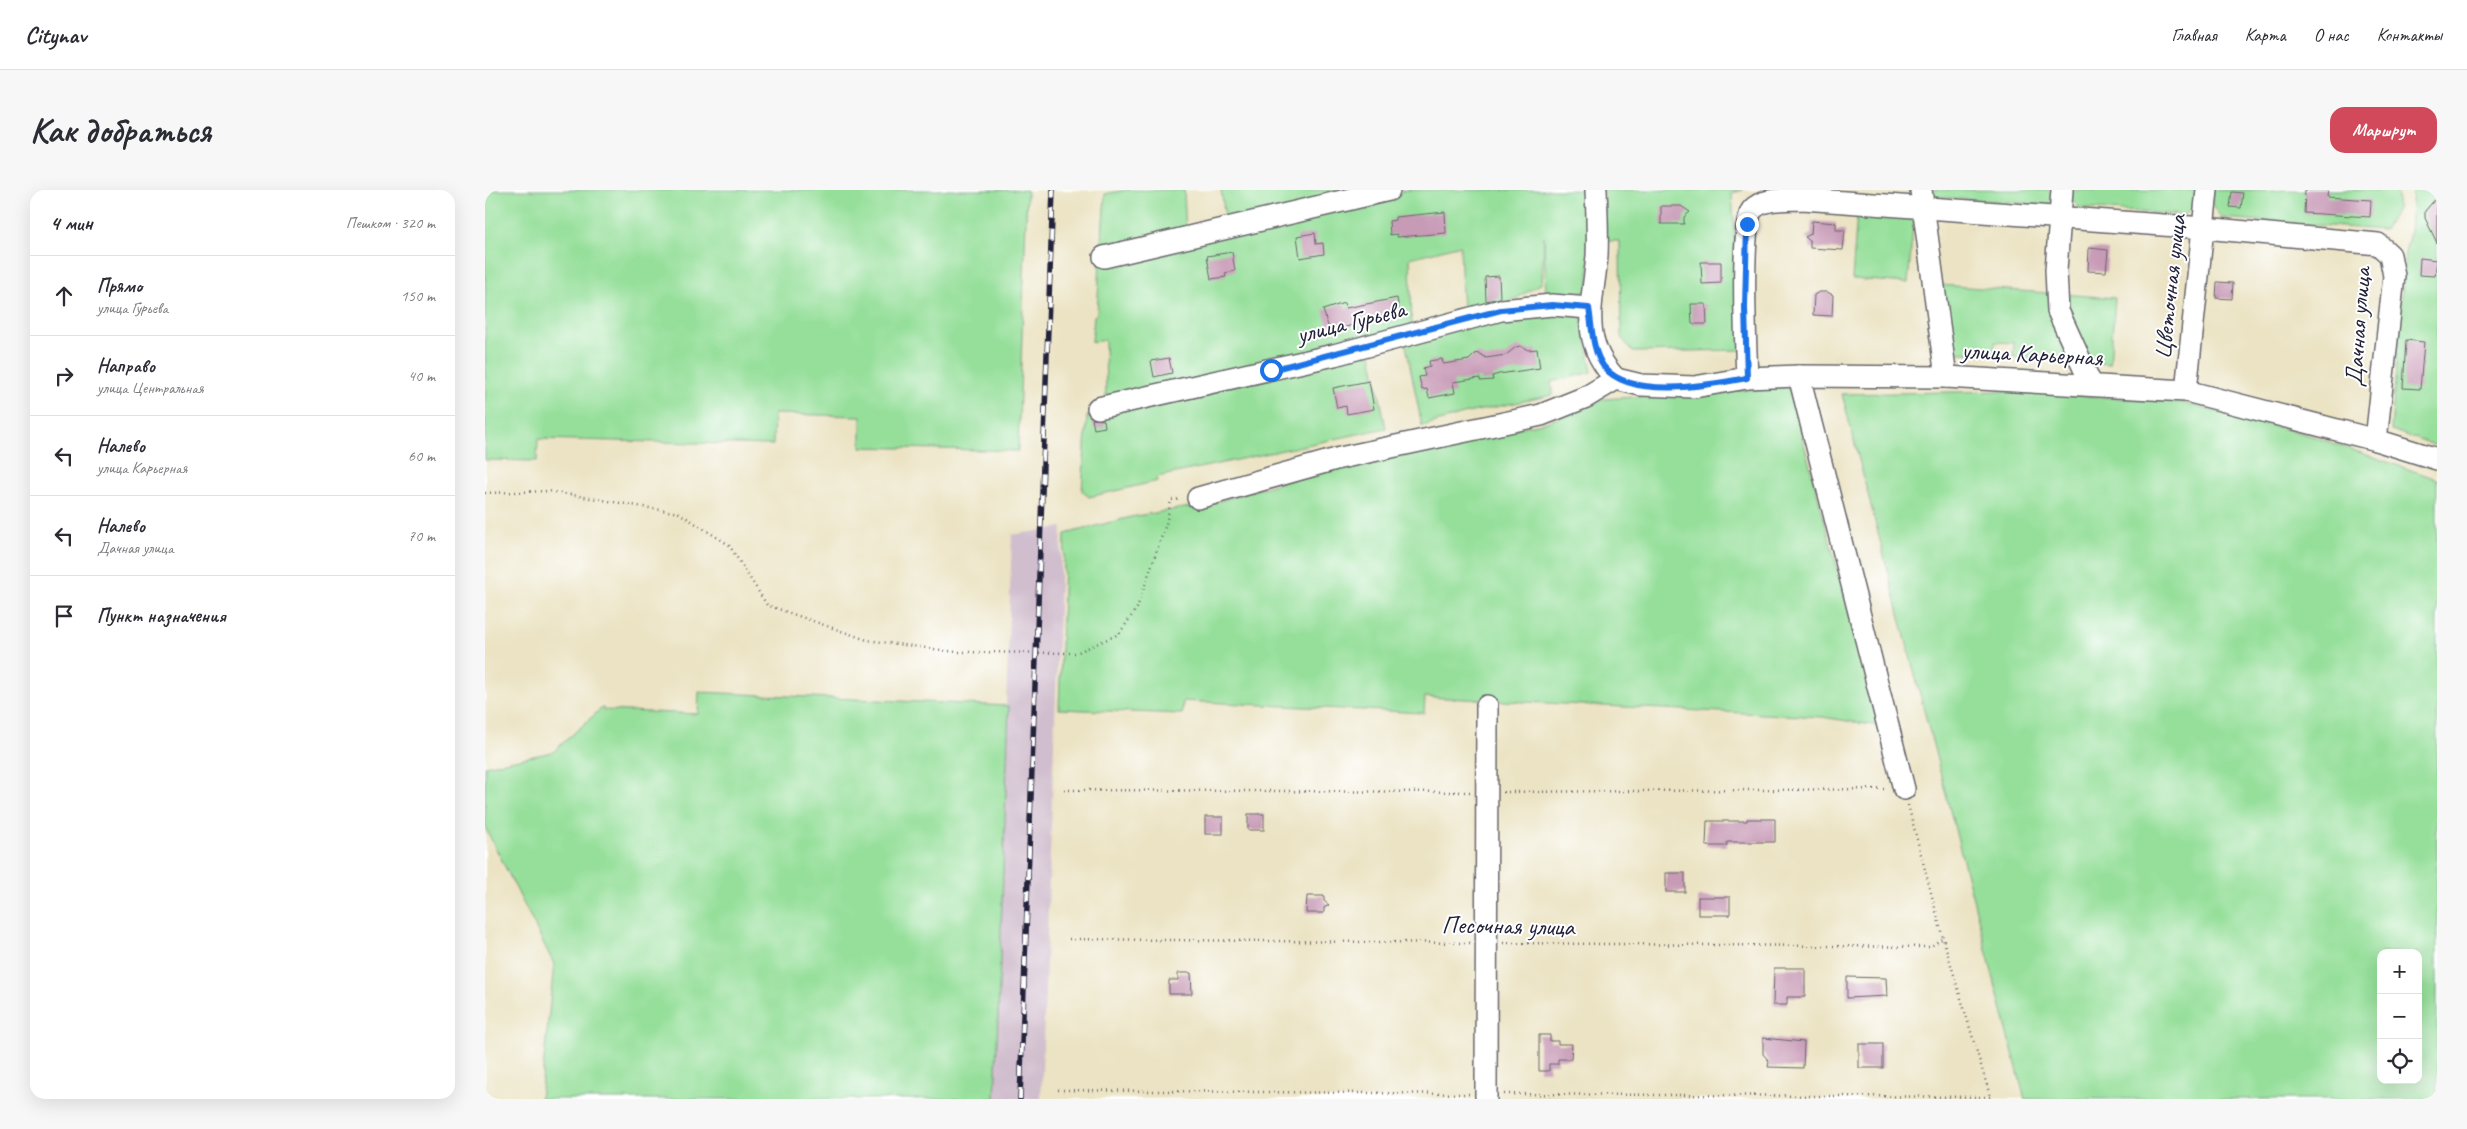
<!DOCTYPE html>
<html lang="ru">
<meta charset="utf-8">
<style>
body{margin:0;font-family:Caveat,sans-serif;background:#f7f7f7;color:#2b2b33}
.controls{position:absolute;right:15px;bottom:15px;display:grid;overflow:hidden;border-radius:10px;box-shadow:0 5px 20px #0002}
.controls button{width:45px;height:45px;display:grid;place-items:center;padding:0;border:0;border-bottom:1px solid #e1e1e2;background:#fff;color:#2b2b33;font:25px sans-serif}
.stop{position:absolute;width:15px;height:15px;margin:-11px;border:4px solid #1a73e8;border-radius:50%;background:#fff}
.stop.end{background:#1a73e8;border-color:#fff;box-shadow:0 1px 5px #0008}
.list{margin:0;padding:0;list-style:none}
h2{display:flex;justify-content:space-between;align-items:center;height:65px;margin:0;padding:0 20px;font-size:21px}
h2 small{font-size:16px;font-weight:400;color:#7c7c81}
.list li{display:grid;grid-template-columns:32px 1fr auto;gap:15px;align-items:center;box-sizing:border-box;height:80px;padding:0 20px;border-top:1px solid #e1e1e2}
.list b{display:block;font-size:19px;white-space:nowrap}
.list p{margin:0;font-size:16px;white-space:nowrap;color:#7c7c81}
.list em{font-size:16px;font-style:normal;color:#7c7c81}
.icon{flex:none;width:28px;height:28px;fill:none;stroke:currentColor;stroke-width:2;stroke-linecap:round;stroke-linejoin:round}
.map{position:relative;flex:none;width:1952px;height:909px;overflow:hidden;border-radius:15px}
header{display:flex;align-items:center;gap:30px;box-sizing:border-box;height:70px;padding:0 25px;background:#fff;border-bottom:1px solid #e1e1e2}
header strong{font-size:24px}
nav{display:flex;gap:28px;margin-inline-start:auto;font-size:18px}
.intro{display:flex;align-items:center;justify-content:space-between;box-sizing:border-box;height:120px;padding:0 30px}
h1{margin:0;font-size:35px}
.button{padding:12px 22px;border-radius:15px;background:#d1495b;color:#fff;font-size:18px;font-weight:700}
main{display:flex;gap:30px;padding:0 30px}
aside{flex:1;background:#fff;border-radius:15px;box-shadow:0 5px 20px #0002}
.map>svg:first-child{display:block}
</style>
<header>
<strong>Citynav</strong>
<nav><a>Главная</a><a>Карта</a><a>О нас</a><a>Контакты</a></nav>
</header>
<div class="intro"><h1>Как добраться</h1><a class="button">Маршрут</a></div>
<main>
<aside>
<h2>4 мин<small>Пешком · 320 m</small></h2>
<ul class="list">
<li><svg class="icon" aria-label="ahead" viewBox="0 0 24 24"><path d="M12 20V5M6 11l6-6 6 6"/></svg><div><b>Прямо</b><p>улица Гурьева</p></div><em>150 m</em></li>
<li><svg class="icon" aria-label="right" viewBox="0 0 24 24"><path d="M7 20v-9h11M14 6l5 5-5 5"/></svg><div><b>Направо</b><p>улица Центральная</p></div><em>40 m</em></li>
<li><svg class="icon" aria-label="left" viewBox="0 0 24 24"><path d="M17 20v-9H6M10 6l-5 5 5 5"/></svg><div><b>Налево</b><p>улица Карьерная</p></div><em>60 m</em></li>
<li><svg class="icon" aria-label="left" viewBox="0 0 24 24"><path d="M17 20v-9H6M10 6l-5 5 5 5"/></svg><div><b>Налево</b><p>Дачная улица</p></div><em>70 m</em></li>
<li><svg class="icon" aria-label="arrive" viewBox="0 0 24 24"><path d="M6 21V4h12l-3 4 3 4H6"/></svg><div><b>Пункт назначения</b></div></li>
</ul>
</aside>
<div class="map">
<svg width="1952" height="909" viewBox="0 0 1952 909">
<rect width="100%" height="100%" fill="#fff"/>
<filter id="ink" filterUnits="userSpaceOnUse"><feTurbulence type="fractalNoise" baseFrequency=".02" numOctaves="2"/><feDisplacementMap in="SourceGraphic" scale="10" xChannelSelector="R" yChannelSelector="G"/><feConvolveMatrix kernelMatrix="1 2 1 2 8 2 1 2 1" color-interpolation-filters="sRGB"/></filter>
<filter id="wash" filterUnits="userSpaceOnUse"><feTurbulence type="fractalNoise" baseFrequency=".0096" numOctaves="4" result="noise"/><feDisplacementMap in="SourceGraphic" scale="20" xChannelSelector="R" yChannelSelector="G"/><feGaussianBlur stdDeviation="1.12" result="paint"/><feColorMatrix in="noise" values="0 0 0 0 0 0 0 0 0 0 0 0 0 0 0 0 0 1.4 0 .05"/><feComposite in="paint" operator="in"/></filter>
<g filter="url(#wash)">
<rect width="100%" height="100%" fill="#ebe3c3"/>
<path fill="#d0bdcd" d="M 577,337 L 556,909 L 507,909 L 527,345 Z"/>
<g fill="#95df9a" stroke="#5c806a" fill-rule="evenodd">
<path d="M 0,0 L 542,0 L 533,261 L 376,257 L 376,226 L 289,224 L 288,255 L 53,249 L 52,271 L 0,270 Z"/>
<path d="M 641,0 L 699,0 L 701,44 L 616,62 L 620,4 Z"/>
<path d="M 736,0 L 878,0 L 741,35 Z"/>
<path d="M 922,0 L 1104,0 L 1104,101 L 1061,108 L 1059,46 L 1057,93 L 1020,115 L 978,124 L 975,56 L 972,56 L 925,68 L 927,139 L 621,211 L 620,150 L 607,152 L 609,126 L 612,123 L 615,72 Z"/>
<path d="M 1119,0 L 1258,0 L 1247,3 L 1257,160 L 1148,162 L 1136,147 L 1135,51 L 1121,51 Z"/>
<path d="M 1444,0 L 1573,0 L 1573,5 L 1562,15 L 1450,7 Z"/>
<path d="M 1584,0 L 1712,0 L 1711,15 L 1699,25 L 1594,18 L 1584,6 Z"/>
<path d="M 1728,0 L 1913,0 L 1912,19 L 1899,40 L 1737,28 L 1727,16 Z"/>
<path d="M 1928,0 L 1952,0 L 1952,256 L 1906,240 L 1920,64 L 1925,42 Z"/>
<path d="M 1372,23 L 1429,27 L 1423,93 L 1367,89 Z"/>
<path d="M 1455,95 L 1630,108 L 1625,174 L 1528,167 L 1529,153 L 1510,152 L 1509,165 L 1450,161 Z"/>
<path d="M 1052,120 L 1096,127 L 1107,182 L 1066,192 L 1068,205 L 982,223 L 937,236 L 920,150 Z"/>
<path d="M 885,159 L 901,238 L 672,287 L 673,291 L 604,307 L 597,301 L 602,226 Z"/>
<path d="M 1304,197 L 1394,536 L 1337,527 L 940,507 L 939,523 L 698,511 L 697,524 L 574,519 L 580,344 L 646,327 L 728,313 L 853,275 L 1062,232 L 1119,209 Z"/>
<path d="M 1523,201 L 1694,212 L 1824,245 L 1952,289 L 1952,909 L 1540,909 L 1357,204 ZM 1896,763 L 1933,763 L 1933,890 L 1896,890 Z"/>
<path d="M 214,502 L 524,516 L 510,909 L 55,909 L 69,774 L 0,637 L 0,576 L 68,562 L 118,517 L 118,520 L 213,524 Z"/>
</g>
<g id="blocks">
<g fill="#c79ab6">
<path d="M 1820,0 L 1843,0 L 1842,7 L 1886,10 L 1885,27 L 1819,23 Z"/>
<path d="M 1747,2 L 1758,3 L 1756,18 L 1745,17 Z"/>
<path d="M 1952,7 L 1952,53 L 1940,28 L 1940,21 Z"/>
<path d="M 1176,16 L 1196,16 L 1205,22 L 1199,27 L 1199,34 L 1176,34 Z"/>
<path d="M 960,22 L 961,43 L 912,47 L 912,44 L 905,45 L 904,31 L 910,30 L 910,27 Z"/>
<path d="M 1327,31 L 1351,33 L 1351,40 L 1360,40 L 1358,60 L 1325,58 L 1325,51 L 1320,47 L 1326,44 Z"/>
<path d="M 830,43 L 831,54 L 838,53 L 839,64 L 815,68 L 812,46 Z"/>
<path d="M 1604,58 L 1623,60 L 1621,82 L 1603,81 Z"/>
<path d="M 747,62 L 750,81 L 740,83 L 741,87 L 726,89 L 722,66 Z"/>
<path d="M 1935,68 L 1952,70 L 1950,86 L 1934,85 Z"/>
<path d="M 1216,72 L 1236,72 L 1236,93 L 1217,94 Z"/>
<path d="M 1014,86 L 1015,108 L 1001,111 L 1000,87 Z"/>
<path d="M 1732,92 L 1748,93 L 1747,109 L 1731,108 Z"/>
<path d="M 1334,102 L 1342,102 L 1348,105 L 1347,126 L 1328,125 L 1329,105 Z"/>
<path d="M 912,108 L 915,126 L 890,130 L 890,128 L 845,142 L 838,120 L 859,113 L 861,118 Z"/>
<path d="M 1206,114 L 1221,114 L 1222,134 L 1207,134 Z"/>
<path d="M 1921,150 L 1939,152 L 1935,199 L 1918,198 Z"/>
<path d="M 1035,156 L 1043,160 L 1052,159 L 1055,178 L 1014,184 L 1007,186 L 1008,190 L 995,191 L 995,188 L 968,192 L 970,203 L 944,208 L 942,199 L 937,200 L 934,187 L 940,186 L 938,178 L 945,176 L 944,171 L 957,169 L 958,174 L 984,170 L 990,164 L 994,163 L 1001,168 L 1021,165 L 1031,157 Z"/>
<path d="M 684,168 L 687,183 L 669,187 L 666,171 Z"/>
<path d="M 884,191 L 889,219 L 862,224 L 861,216 L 852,218 L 848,198 Z"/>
<path d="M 607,229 L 619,230 L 620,237 L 609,239 Z"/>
<rect x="763" y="624" width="16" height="16"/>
<rect x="720" y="627" width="18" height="17"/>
<path d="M 1262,629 L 1290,629 L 1290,652 L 1242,652 L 1242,656 L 1221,656 L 1222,631 L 1262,631 Z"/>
<rect x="1181" y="683" width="19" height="19"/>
<path d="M 822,706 L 839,706 L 839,711 L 844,715 L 839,718 L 839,723 L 821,723 Z"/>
<rect x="1213" y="707" width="32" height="18"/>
<path d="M 1289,778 L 1320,778 L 1320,807 L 1302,807 L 1302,815 L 1288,815 Z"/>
<path d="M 693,783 L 706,783 L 707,804 L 684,804 L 684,790 L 693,790 Z"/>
<path d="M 1362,787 L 1401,788 L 1402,806 L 1362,808 Z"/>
<path d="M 1054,845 L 1065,845 L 1065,851 L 1073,851 L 1073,854 L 1087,854 L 1086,869 L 1073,869 L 1073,874 L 1064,874 L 1064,881 L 1054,881 Z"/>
<path d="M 1278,848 L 1319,852 L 1318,878 L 1283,877 L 1284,871 L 1278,864 Z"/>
<rect x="1374" y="854" width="24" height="24"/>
</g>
</g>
</g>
<g filter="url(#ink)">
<use href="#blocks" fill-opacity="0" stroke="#68666b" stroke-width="1"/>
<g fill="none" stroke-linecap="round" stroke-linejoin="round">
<g stroke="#68666b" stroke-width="24">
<g id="minor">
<path d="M 1111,0 C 1112,22 1113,44 1112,66 C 1108,113 1093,150 1131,189"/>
<path d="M 1436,0 L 1461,187"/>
<path d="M 1577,0 L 1571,80 L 1573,121 L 1606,194"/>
<path d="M 619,67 L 904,0"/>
<path d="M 1314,186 L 1419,599"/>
<path d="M 1262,188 C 1261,162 1255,35 1267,20 C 1278,7 1303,10 1318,9 L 1719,38 L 1893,54 L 1905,65 L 1909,86 L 1891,250"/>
<path d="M 1131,189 L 1156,195 L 1209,197 L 1262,188 L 1314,186 L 1461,187 L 1701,201 L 1891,250 L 1952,269"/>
<path d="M 1701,201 L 1722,0"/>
<path d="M 613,218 L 849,165 L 1016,120 L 1067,115 L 1104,118"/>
<path d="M 713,308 L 855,268 L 1056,225 L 1101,207 L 1131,189"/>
<path d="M 1001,909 L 1002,516"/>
</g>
</g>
<g stroke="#68666b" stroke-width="2.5" stroke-dasharray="1 4" stroke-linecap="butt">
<path d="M 0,303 L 64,301 L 194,323 L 244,355 L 282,415 L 382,450 L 471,462 L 591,463 L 634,444 L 652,418 L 681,334 L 686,310 L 696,309"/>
<path d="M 579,600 L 985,602"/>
<path d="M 1018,602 L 1402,599"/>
<path d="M 1423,615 L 1458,748 L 1506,909"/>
<path d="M 584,749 L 985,753"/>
<path d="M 1018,753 L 1445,757 L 1458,748"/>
<path d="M 573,900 L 984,904"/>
<path d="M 1019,904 L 1505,907"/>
</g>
<use href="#minor" stroke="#fff" stroke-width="21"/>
<g stroke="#22223b" stroke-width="5.5">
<path id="rail" d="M 535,909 L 568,0"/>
</g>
<use href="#rail" stroke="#fff" stroke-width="4" stroke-dasharray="11" stroke-linecap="butt"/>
</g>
</g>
<g fill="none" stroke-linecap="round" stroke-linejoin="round" filter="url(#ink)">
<path stroke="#1a73e8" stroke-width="6" d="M 786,180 L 1016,120 L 1067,115 L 1104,118 C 1107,137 1107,161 1119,177 C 1146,210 1225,195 1262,188 L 1260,118 L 1262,34"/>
</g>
<g text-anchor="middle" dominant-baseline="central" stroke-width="4" stroke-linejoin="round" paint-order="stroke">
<g font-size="25" fill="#22223b" stroke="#fff">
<text transform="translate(1685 97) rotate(-84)">Цветочная улица</text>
<text transform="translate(866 132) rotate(-14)">улица Гурьева</text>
<text transform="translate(1873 137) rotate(-86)">Дачная улица</text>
<text transform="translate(1547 164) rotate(3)">улица Карьерная</text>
<text transform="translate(1023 736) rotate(1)">Песочная улица</text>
</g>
</g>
</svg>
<div class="controls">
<button>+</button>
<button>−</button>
<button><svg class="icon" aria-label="locate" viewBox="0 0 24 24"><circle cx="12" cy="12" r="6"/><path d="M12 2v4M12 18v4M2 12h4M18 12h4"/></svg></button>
</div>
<div class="stop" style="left:786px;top:180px"></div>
<div class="stop end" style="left:1262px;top:34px"></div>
</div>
</main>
